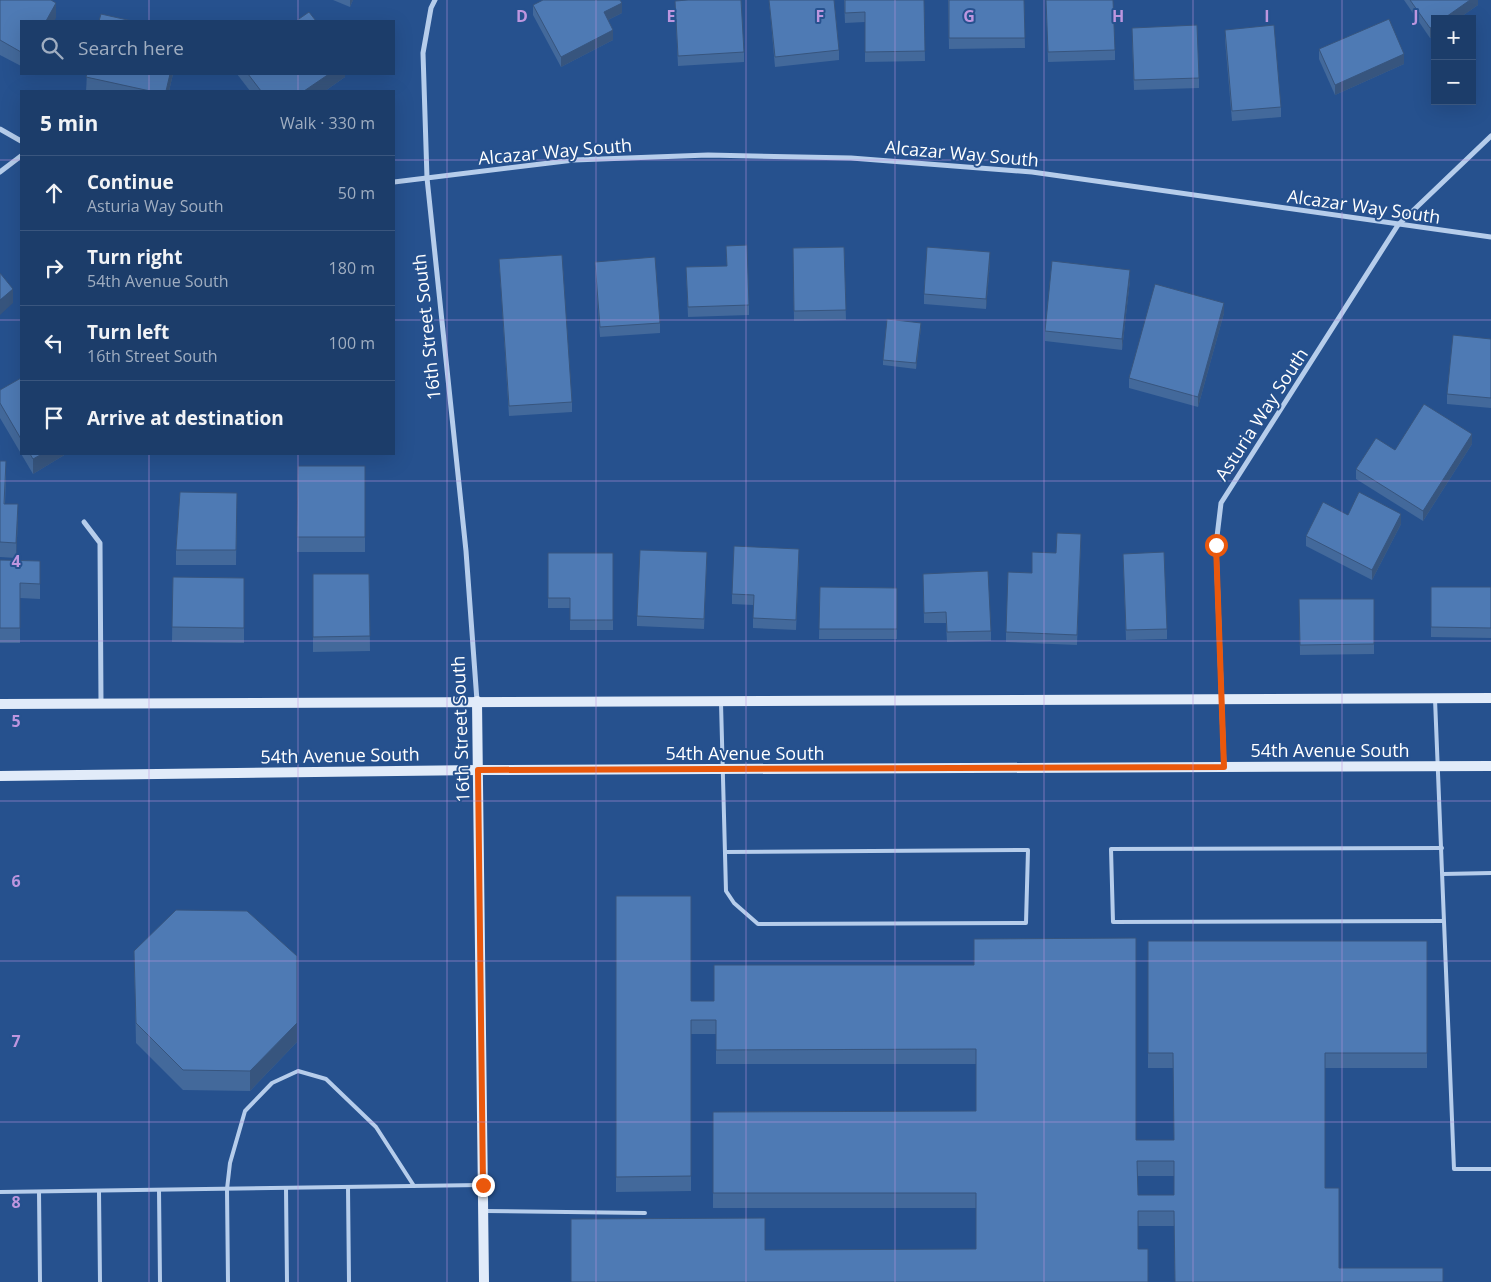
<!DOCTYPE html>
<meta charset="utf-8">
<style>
body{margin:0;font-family:"Open Sans",sans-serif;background:#294872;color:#f1f3f6}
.controls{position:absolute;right:15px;top:15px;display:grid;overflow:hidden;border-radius:0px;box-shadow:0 5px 20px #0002}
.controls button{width:45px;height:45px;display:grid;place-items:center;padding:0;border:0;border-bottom:1px solid #3a567e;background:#1c3d6a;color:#f1f3f6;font:25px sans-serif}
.stop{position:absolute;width:15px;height:15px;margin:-11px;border:4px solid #ea580c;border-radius:50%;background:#fff}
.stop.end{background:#ea580c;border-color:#fff;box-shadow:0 1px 5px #0008}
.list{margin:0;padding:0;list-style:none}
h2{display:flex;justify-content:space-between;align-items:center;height:65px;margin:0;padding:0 20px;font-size:21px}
h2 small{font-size:16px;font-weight:400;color:#a0aec1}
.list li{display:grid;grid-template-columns:32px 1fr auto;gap:15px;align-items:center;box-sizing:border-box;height:75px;padding:0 20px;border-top:1px solid #3a567e}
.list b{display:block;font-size:19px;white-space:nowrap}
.list p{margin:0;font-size:16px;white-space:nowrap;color:#a0aec1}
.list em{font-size:16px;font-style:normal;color:#a0aec1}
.icon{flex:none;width:28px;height:28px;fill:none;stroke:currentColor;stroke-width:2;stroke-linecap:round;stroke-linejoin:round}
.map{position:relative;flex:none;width:1491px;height:1282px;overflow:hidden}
.search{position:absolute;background:#1c3d6a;box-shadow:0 5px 20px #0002;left:20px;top:20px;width:375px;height:55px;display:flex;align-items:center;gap:12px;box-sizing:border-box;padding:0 18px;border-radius:0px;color:#a0aec1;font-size:19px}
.panel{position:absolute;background:#1c3d6a;box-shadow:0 5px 20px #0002;left:20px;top:90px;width:375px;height:365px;border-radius:0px}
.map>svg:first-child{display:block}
</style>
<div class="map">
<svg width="1491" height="1282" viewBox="0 0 1491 1282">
<rect width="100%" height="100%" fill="#26518e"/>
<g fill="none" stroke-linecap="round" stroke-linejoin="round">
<g stroke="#b6cdeb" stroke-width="4">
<path d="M 1435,699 L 1454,1169 L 1491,1169"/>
<path d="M 721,703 L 726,891 L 734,903 L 758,924 L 1026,923 L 1028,850 L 725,852"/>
<path d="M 1442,848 L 1111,849 L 1113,922 L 1443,921"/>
<path d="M 1443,874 L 1491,873"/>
<path d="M 348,1187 L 349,1282"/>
<path d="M 286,1188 L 287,1282"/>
<path d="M 159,1190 L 160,1282"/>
<path d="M 0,1192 L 481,1185"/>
<path d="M 39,1192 L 40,1282"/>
<path d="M 99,1192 L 100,1282"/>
<path d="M 485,1211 L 645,1213"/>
<path d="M 228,1282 L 227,1189 L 230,1163 L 245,1111 L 272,1083 L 298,1071 L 326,1079 L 376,1127 L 414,1186"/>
</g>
<g stroke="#b6cdeb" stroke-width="5">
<path d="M 435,0 L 431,8 L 423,53 L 427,178 L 466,551 L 477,701"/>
<path d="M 0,129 L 21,141"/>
<path d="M 0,172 L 21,156"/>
<path d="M 394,182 L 574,160 L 708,155 L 851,158 L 1032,172 L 1491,237"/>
<path d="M 84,522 L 100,543 L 101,703"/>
<path d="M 1224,767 L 1216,545 L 1221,503 L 1398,225 L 1491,136"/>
</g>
<g stroke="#e1ebf9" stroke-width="10">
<path d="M 477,701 L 484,1282"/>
<path d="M 0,704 L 1491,698"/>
<path d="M 0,776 L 479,770 L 1491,766"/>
</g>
</g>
<g fill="#43699b" fill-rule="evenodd">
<path d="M 0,0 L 56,18 L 21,21 L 21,66 L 0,55 Z"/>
<path d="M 333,0 L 353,0 L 350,7 Z"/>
<path d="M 769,0 L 834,0 L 839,50 L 839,60 L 775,67 Z"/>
<path d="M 844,0 L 924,0 L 925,61 L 865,62 L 865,22 L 845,23 Z"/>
<path d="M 948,0 L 1024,0 L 1025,48 L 949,49 Z"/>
<path d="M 1046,0 L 1115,50 L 1115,60 L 1048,62 Z"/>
<path d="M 1404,0 L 1478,0 L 1478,5 L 1430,38 Z"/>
<path d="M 675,1 L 744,52 L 744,62 L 678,66 Z"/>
<path d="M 533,5 L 622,13 L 608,20 L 613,40 L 561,67 L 533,15 Z"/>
<path d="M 1225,30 L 1281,107 L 1281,117 L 1232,121 L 1225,40 Z"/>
<path d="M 1132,38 L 1199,78 L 1199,88 L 1134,90 Z"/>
<path d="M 1319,49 L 1404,64 L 1335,95 L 1319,59 Z"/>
<path d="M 87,74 L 173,74 L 169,91 L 86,91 Z"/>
<path d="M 237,74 L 345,74 L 345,77 L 325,91 L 250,91 Z"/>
<path d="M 726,246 L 749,305 L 749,315 L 688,317 L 686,267 L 727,266 Z"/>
<path d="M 844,247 L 846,320 L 794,321 L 793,248 Z"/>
<path d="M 499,259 L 572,402 L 572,412 L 509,416 Z"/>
<path d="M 595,262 L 660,323 L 660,333 L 600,337 L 595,272 Z"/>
<path d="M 990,262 L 986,309 L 924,304 L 924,294 Z"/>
<path d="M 1130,280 L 1122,350 L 1045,341 L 1045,331 Z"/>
<path d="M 1224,313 L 1198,407 L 1129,388 L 1129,378 Z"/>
<path d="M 921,328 L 916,369 L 883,365 L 883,360 Z"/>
<path d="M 1491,339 L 1491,408 L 1447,404 L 1447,394 Z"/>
<path d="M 21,378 L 21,454 L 66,454 L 33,474 L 0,418 L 0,390 Z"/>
<path d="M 1472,444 L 1423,521 L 1356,479 L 1356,469 L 1395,450 Z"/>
<path d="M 0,461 L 6,476 L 5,504 L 18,519 L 16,558 L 0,557 Z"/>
<path d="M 298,466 L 365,466 L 365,552 L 297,552 Z"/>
<path d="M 237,493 L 236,565 L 176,565 L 176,550 Z"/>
<path d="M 1348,515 L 1401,524 L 1372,580 L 1306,546 L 1306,536 Z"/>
<path d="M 1081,534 L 1077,645 L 1006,642 L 1006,632 L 1032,573 Z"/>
<path d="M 707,552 L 704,629 L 637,626 L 637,616 Z"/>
<path d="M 548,553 L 613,553 L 613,630 L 570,630 L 570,608 L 548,608 Z"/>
<path d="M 1123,554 L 1167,629 L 1167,639 L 1126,640 Z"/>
<path d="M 799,559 L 796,630 L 753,628 L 753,605 L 732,604 L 732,594 Z"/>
<path d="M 0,560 L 40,561 L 40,599 L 20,598 L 20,643 L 0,643 Z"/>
<path d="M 313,574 L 369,574 L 370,651 L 313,652 Z"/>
<path d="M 923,574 L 991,631 L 991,641 L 947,642 L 946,623 L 924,623 Z"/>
<path d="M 173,577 L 244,578 L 244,643 L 172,642 Z"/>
<path d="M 820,587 L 897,588 L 897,639 L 819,639 Z"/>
<path d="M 1431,587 L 1491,587 L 1491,638 L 1431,637 Z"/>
<path d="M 1299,599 L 1374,599 L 1374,654 L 1300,655 Z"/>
<path d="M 616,896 L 691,1001 L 714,1001 L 974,965 L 1136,1140 L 1174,1140 L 1173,1068 L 1148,1068 L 1148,941 L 1427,941 L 1427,1068 L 1325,1068 L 1175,1282 L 1174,1226 L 1138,1226 L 1138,1249 L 765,1250 L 976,1249 L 976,1208 L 713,1208 L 713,1112 L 976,1111 L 976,1064 L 716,1064 L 716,1034 L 691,1034 L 691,1191 L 616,1192 ZM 1137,1176 L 1174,1176 L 1174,1195 L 1138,1195 Z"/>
<path d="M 134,951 L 297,1042 L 250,1091 L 183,1090 L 136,1043 Z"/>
</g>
<g fill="#37557e">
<path d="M 350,0 L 353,0 L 350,7 Z"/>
<path d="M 1470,0 L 1478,0 L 1478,5 L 1458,19 L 1443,19 Z"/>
<path d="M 56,3 L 56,18 L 54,21 L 46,21 Z"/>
<path d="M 622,3 L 622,13 L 604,22 L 604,12 Z"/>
<path d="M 1435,25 L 1435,35 L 1430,38 L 1430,28 Z"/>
<path d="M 613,30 L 613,40 L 561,67 L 561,57 Z"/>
<path d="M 1404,54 L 1404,64 L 1335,95 L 1335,85 Z"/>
<path d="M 170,74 L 173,74 L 169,91 L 166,91 Z"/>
<path d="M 329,74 L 345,74 L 345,77 L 325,91 L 304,91 Z"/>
<path d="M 990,252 L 990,262 L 986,309 L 986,299 Z"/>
<path d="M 1130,270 L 1130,280 L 1122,350 L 1122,339 Z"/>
<path d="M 13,289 L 13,303 L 0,315 L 0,300 Z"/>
<path d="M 1224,303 L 1224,313 L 1198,407 L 1198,397 Z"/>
<path d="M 921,323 L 921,328 L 916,369 L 916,363 Z"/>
<path d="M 1472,434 L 1472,444 L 1423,521 L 1423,511 Z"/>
<path d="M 42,454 L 66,454 L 33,474 L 33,459 Z"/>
<path d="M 18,504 L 18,519 L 16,558 L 16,543 Z"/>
<path d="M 1401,514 L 1401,524 L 1372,580 L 1372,570 Z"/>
<path d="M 297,1023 L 297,1042 L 250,1091 L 250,1071 Z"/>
</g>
<g fill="#4e7ab4" stroke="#37557e" fill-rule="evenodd">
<path d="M 0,0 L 51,0 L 56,3 L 46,21 L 21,21 L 21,52 L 0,40 Z"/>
<path d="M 543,0 L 620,0 L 622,3 L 604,12 L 613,30 L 561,57 L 533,5 Z"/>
<path d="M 688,0 L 741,0 L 744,52 L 678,56 L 675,1 Z"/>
<path d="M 769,0 L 834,0 L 839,50 L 775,57 Z"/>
<path d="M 845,0 L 924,0 L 925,51 L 865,52 L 865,12 L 845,13 Z"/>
<path d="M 949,0 L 1024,0 L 1025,38 L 949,38 Z"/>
<path d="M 1046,0 L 1113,0 L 1115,50 L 1048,52 Z"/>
<path d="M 1410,0 L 1470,0 L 1443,19 L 1435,19 L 1435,25 L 1430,28 Z"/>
<path d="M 309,12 L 316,21 L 296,21 Z"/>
<path d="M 101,14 L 132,21 L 99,21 Z"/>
<path d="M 1389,19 L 1404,54 L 1335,85 L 1319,49 Z"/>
<path d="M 1197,25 L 1199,78 L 1134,80 L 1132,28 Z"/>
<path d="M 1274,25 L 1281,107 L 1232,111 L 1225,30 Z"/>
<path d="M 87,74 L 170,74 L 166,91 L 150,91 L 86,77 Z"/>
<path d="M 248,74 L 329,74 L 304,91 L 261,91 Z"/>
<path d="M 747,245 L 749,305 L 688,307 L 686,267 L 727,266 L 726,246 Z"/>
<path d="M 844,247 L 846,310 L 794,311 L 793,248 Z"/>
<path d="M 927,247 L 990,252 L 986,299 L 924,294 Z"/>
<path d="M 562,255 L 572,402 L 509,406 L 499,259 Z"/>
<path d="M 655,257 L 660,323 L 600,327 L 595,262 Z"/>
<path d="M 1052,261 L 1130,270 L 1122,339 L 1045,331 Z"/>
<path d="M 0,273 L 13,289 L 0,300 Z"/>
<path d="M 1155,284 L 1224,303 L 1198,397 L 1129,378 Z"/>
<path d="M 887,319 L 921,323 L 916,363 L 883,360 Z"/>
<path d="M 1453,335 L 1491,339 L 1491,398 L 1447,394 Z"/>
<path d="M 21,378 L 21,439 L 0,403 L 0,390 Z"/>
<path d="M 1424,404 L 1472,434 L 1423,511 L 1356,469 L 1376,438 L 1395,450 Z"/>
<path d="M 30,454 L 42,454 L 33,459 Z"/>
<path d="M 0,461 L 6,461 L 4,504 L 18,504 L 16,543 L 0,542 Z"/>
<path d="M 298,466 L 365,466 L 365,537 L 297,537 Z"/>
<path d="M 180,492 L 237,493 L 236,550 L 176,550 Z"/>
<path d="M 1359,492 L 1401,514 L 1372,570 L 1306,536 L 1323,502 L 1348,515 Z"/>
<path d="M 1057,533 L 1081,534 L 1077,635 L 1006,632 L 1008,572 L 1032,573 L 1032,552 L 1056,553 Z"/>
<path d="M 734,546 L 799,549 L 796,620 L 753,618 L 754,595 L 732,594 Z"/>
<path d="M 640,550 L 707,552 L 704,619 L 637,616 Z"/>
<path d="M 1164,552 L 1167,629 L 1126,630 L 1123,554 Z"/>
<path d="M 548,553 L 613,553 L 613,620 L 570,620 L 570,598 L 548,598 Z"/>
<path d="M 0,560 L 40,561 L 40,584 L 20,583 L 20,628 L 0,628 Z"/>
<path d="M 988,571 L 991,631 L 947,632 L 946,612 L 924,613 L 923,574 Z"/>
<path d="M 313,574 L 369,574 L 370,636 L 313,637 Z"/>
<path d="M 173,577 L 244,578 L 244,628 L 172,627 Z"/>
<path d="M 820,587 L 897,588 L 897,629 L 819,629 Z"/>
<path d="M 1431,587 L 1491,587 L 1491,628 L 1431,627 Z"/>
<path d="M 1299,599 L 1374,599 L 1374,644 L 1300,645 Z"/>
<path d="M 616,896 L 691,896 L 691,1001 L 714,1001 L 714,965 L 974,965 L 974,939 L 1136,938 L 1136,1140 L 1174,1140 L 1173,1053 L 1148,1053 L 1148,941 L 1427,941 L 1427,1053 L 1325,1053 L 1325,1188 L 1339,1188 L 1339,1268 L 1443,1268 L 1443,1282 L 1175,1282 L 1174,1211 L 1138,1211 L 1138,1249 L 1148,1249 L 1148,1282 L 571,1282 L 571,1219 L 765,1218 L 765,1250 L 976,1249 L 976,1193 L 713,1193 L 713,1112 L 976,1111 L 976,1049 L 716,1050 L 716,1020 L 691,1020 L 691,1176 L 616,1177 ZM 1137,1161 L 1174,1161 L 1174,1195 L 1138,1195 Z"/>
<path d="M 176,910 L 247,911 L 297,956 L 297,1023 L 250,1071 L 183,1070 L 136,1023 L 134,951 Z"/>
</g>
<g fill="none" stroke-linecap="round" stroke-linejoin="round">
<path stroke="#ea580c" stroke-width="6" d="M 483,1185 L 478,770 L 1224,767 L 1216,545"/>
</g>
<path fill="none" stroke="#bd96df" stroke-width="1" stroke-opacity="0.55" d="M 149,0 L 149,21M 298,0 L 298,21M 447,0 L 447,1282M 596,0 L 596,1282M 746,0 L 746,1282M 895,0 L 895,1282M 1044,0 L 1044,1282M 1193,0 L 1193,1282M 1342,0 L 1342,1282M 149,74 L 149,91M 298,74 L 298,91M 0,160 L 21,160M 394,160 L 1491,160M 0,320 L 21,320M 394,320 L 1491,320M 149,454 L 149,1282M 298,454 L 298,1282M 0,481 L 1491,481M 0,641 L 1491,641M 0,801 L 1491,801M 0,961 L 1491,961M 0,1122 L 1491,1122"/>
<g text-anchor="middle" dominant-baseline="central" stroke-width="4" stroke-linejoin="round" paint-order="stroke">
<g font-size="18" fill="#fff" stroke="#26518e">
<text transform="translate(555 151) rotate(-5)">Alcazar Way South</text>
<text transform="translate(962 153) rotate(5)">Alcazar Way South</text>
<text transform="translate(1364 206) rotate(8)">Alcazar Way South</text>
<text transform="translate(426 327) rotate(-96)">16th Street South</text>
<text transform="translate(1261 414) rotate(-57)">Asturia Way South</text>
<text transform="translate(460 729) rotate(-92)">16th Street South</text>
<text x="1330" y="750">54th Avenue South</text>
<text x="745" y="753">54th Avenue South</text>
<text transform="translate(340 755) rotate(-1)">54th Avenue South</text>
</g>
</g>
<g font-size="16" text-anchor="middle" font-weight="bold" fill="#bd96df" stroke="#26518e" stroke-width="4" stroke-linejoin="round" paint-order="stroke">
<text x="522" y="22">D</text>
<text x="671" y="22">E</text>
<text x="820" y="22">F</text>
<text x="969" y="22">G</text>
<text x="1118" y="22">H</text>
<text x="1267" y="22">I</text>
<text x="1416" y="22">J</text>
<text x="16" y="567">4</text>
<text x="16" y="727">5</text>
<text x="16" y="887">6</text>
<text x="16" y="1047">7</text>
<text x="16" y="1208">8</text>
</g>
</svg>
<div class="controls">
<button>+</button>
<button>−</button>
</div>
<div class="stop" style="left:1216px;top:545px"></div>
<div class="stop end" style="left:483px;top:1185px"></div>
<div class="search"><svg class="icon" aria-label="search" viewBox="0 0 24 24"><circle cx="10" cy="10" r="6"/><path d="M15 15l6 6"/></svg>Search here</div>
<section class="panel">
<h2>5 min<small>Walk · 330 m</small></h2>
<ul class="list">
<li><svg class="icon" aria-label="ahead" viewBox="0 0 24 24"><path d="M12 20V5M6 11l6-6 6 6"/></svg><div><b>Continue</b><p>Asturia Way South</p></div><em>50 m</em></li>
<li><svg class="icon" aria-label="right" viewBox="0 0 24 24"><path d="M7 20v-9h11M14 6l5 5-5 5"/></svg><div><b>Turn right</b><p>54th Avenue South</p></div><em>180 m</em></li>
<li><svg class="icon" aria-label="left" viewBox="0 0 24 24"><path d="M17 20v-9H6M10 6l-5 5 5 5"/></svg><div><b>Turn left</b><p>16th Street South</p></div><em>100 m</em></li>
<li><svg class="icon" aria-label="arrive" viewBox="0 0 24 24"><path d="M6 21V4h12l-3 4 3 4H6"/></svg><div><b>Arrive at destination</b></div></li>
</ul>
</section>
</div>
